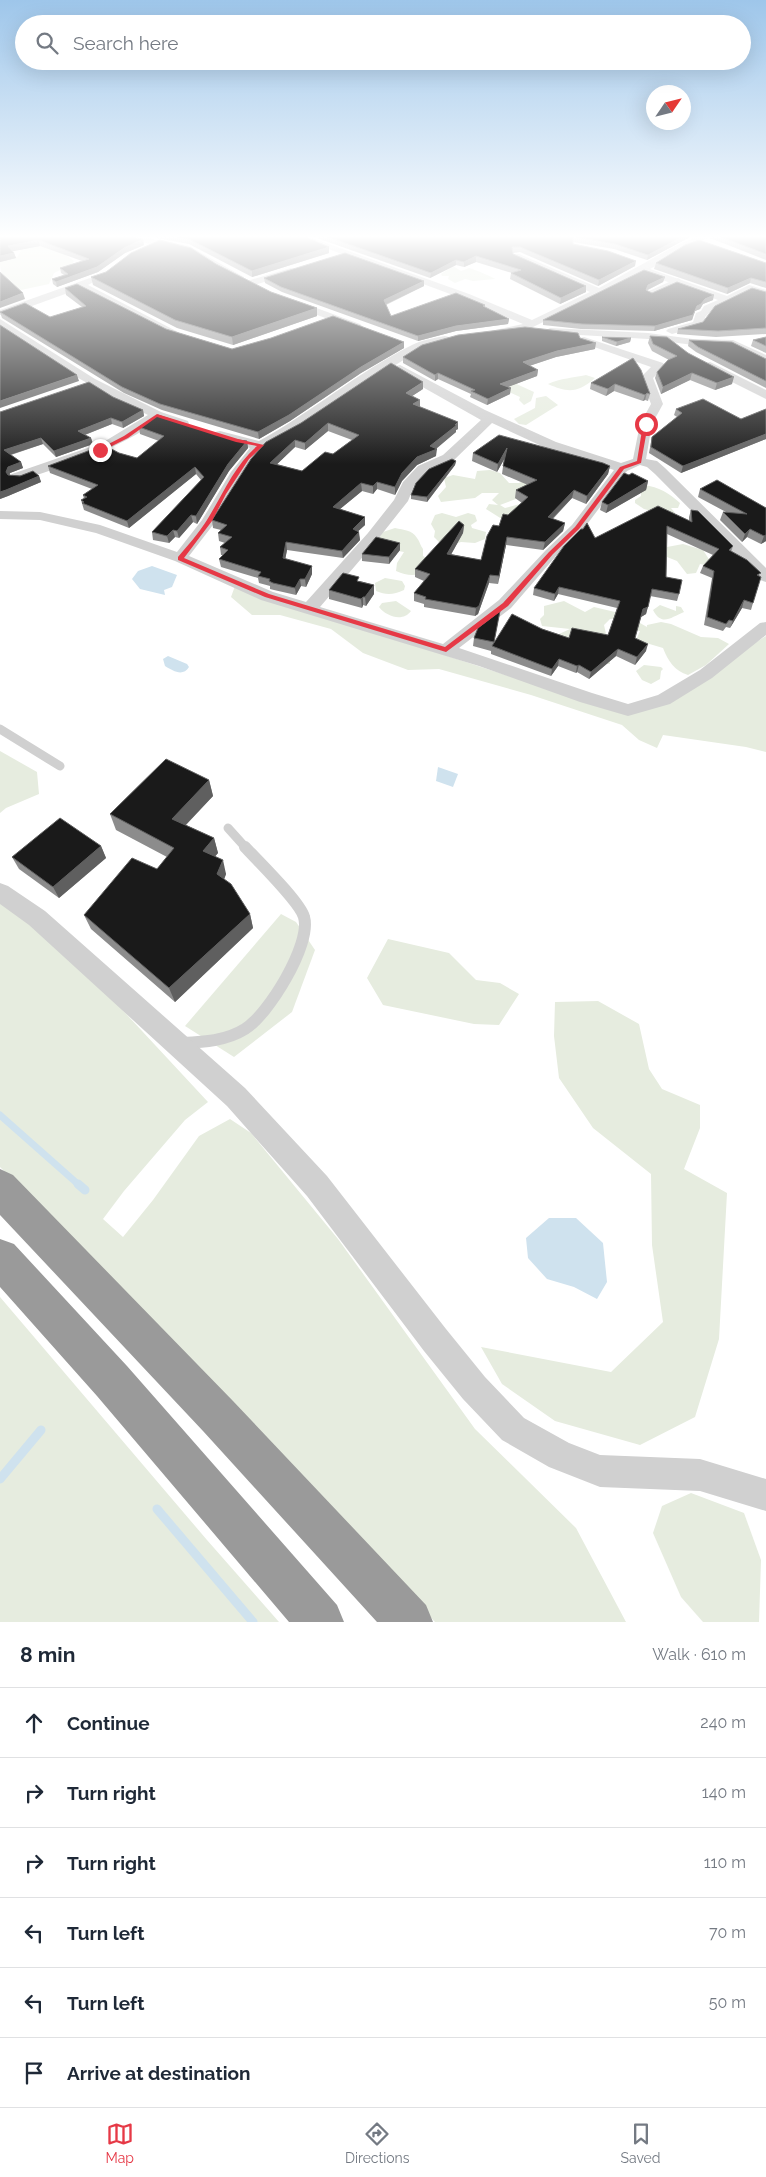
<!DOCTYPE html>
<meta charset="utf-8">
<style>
body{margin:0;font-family:Raleway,sans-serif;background:#f2f2f3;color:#1f2937}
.compass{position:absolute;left:646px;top:85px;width:45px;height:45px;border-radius:50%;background:#fff;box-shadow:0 5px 20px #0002;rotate:55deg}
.stop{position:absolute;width:15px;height:15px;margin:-11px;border:4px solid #e63946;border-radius:50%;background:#fff}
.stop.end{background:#e63946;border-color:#fff;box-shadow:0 1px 5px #0008}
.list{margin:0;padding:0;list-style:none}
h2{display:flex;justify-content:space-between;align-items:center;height:65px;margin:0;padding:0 20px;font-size:21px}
h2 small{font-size:16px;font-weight:400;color:#747a83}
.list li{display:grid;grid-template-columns:32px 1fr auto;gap:15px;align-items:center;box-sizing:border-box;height:70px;padding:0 20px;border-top:1px solid #e0e1e3}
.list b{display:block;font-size:19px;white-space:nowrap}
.list em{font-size:16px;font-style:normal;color:#747a83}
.icon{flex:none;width:28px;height:28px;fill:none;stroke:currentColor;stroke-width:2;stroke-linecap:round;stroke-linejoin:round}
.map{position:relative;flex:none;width:766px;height:1622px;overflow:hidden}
.search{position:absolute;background:#fff;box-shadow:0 5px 20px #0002;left:15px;right:15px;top:15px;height:55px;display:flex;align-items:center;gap:12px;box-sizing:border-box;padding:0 18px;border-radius:28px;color:#747a83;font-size:19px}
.sheet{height:485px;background:#fff}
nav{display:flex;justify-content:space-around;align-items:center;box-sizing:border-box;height:70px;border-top:1px solid #e0e1e3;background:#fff;font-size:14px;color:#747a83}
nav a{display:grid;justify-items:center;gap:2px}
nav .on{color:#e63946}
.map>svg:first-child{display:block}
</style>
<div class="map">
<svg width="766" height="1622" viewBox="0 0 766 1622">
<rect width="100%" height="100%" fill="#fff"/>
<g fill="#e6ecdf">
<path d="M 3,237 L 55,247 L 74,261 L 71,265 L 54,273 L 49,284 L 21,290 C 8,283 0,278 0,262 L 17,257 L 21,251 Z"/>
<path d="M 453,266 L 461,271 C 464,270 467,269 469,268 C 471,268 493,277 495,279 L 473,281 L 465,279 L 455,283 L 448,279 L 449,276 L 442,276 L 441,274 Z"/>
<path d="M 586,375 L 595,378 C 578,393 568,393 548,384 C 561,378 573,378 586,375 Z"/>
<path d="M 512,382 L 534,392 L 531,401 L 524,405 L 519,400 L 520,397 L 507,391 L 503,385 Z"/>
<path d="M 546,396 L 558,405 L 526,425 L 519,424 L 514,419 L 535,408 L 536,398 Z"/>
<path d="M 490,470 L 500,473 L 509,483 L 519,483 L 527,479 L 540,483 L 526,495 L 500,505 L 505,508 L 527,502 L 505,521 L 486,509 L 489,504 L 498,505 L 492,500 L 499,493 L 482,493 L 475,498 L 441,502 L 438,496 L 446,487 L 444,478 L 453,475 L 475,479 L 477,471 Z"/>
<path d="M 644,485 C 659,487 669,493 680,503 L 678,508 L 671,508 L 675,513 L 673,517 L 644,509 L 635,503 L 635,500 L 641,496 L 641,490 Z"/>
<path d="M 442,513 L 456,517 L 468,513 L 475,515 L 477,521 L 471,525 L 472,528 L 486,532 L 485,539 L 475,543 L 461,542 L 449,546 L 442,545 L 434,537 L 435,531 L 431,524 L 435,515 Z"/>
<path d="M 395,528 C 404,530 412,530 417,538 C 420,542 420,545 423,549 L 423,556 L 440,565 C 424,574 413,579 396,571 L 397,563 L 404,552 L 392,550 L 376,541 L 383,532 Z"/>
<path d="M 683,544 L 703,550 L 712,564 L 710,566 L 700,564 L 696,573 L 687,574 L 677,561 L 667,557 L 667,547 Z"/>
<path d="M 385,578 L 402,581 L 405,586 L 404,590 C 393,595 386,595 376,591 L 375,583 Z"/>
<path d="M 235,586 L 624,714 L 737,654 L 766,636 L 766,752 L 746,747 L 663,735 L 657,748 L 639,740 L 622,725 L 531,695 L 439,669 L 408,670 L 363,653 L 331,629 L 280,615 L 252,615 L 231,597 Z"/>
<path d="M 396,601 L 411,611 C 403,622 387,617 379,607 L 382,603 Z"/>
<path d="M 564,601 L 585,612 L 594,607 L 636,617 L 640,623 L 647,627 L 647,625 L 661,622 L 671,624 L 701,637 L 718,638 L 729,644 L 706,665 L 688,675 C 675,671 668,661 663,648 L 636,640 L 640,631 L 633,630 L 622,618 L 610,619 L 604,625 L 609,647 L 610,664 L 594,664 L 557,639 L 559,634 L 570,629 L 542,626 L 540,619 L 544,615 L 544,606 Z"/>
<path d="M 660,605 L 676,611 L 676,606 L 681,607 L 684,612 C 671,617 662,627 653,610 Z"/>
<path d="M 644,665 L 661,667 L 663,669 L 661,671 L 660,679 L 651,684 L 642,680 L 636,671 Z"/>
<path d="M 0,751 L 37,772 L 39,794 L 6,808 L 0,813 Z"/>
<path d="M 0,903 L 27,918 L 103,989 L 208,1102 L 185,1120 L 124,1191 L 103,1219 L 123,1237 L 153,1200 L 199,1136 L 230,1119 L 251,1133 L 338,1239 L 475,1429 L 576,1528 L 626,1622 L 435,1622 L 163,1332 L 0,1167 Z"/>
<path d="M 281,914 L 296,922 L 315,950 L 292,1012 L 234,1057 L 185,1026 Z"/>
<path d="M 388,939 L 449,953 L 476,980 L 500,983 L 519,994 L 499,1025 L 474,1024 L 383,1005 L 367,978 Z"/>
<path d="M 598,1001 L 639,1024 L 649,1069 L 662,1089 L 700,1105 L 700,1128 L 684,1169 L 727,1193 L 719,1339 L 695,1417 L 640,1445 L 555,1421 L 502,1384 L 481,1347 L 611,1372 L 663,1322 L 652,1245 L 651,1174 L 593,1128 L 559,1078 L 554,1036 L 555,1002 Z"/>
<path d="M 0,1297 L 207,1540 L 279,1622 L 0,1622 Z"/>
<path d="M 691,1493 L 744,1513 L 761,1560 L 759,1622 L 703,1622 L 681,1597 L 653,1533 L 662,1506 Z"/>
</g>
<g fill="#cfe2ee">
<path d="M 152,566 L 177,575 L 172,587 L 164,590 L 165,595 L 140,589 L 132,579 L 138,571 Z"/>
<path d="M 168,656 L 187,664 L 189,667 C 183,677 173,671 165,666 L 163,659 Z"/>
<path d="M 438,767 L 458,774 L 453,787 L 436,781 Z"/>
<path d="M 549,1218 L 576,1218 L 603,1243 L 607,1282 L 597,1299 L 574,1287 L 547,1279 L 528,1258 L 526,1238 Z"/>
</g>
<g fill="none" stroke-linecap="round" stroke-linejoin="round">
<path stroke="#cfe2ee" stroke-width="7" d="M 0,1115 L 79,1185"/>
<g stroke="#cfe2ee" stroke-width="9">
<path d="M 78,1184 L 85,1190"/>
<path d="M 0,1479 L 41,1430"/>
<path d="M 157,1509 L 253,1622"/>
</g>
<path stroke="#d0d0d0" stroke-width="5.5" d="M 649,294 L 678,281"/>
<g stroke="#d0d0d0" stroke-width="9">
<path d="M 0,729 L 60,766"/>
<path d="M 228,828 L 246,848"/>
</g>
<path stroke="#d0d0d0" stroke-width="12" d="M 182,1043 C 203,1042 226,1041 245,1029 C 268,1015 312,944 304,917 C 300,902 258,861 245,847"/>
<g fill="#d0d0d0" fill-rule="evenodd">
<path d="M 124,237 L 143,237 L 189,246 L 244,277 L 243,279 L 235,279 L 183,250 L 129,240 Z"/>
<path d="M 296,237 L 309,237 L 469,294 L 532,320 L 590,292 L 513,258 L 513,254 L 519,254 L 599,288 L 677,245 L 696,237 L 709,237 L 650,269 L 727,296 L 749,285 L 766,290 L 766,296 L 750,292 L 712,310 L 705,317 L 705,321 L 701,326 L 672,334 L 666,331 L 668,329 L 693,322 L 696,313 L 701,311 L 704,306 L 718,300 L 643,273 L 527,330 L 499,335 L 493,332 L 495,330 L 523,324 L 461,298 Z"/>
<path d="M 291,268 L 295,269 L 295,273 L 251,286 L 246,283 L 247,281 Z"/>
<path d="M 90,278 L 95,281 L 88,285 L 178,332 L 172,335 L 168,334 L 79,289 L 7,315 L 0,315 L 0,310 Z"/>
<path d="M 292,299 L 360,324 L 362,326 L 356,329 L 352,328 L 288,304 L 287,302 Z"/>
<path d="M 0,319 L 95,379 L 161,412 L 188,421 L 189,424 L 183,428 L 159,420 C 117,450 70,464 22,480 L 12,480 L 10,477 L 12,474 L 102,443 L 148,415 C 96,389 47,362 0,327 Z"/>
<path d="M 550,328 L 648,333 L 693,339 L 733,340 L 766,355 L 766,364 L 731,346 L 693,345 L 648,339 L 546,333 L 544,331 Z"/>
<path d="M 445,336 L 449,337 L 451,339 L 449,341 L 421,349 L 370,381 L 301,429 L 266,448 L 250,465 L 216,521 L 189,556 L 273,592 L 306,602 L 368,533 L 394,500 L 403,482 L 418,466 L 443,455 L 481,420 L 396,372 L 394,369 L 396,366 L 400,365 L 485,410 L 556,442 L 621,463 L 633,459 L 640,424 L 651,404 L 641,377 L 651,367 L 580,342 L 578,340 L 580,338 L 584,337 L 663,363 L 665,366 L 653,378 L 663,404 L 652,424 L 646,459 L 657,461 L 665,468 L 766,568 L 766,582 L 760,580 L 655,474 L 647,467 L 640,465 L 627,471 L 582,531 L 556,556 L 511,608 L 459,648 L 592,693 L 628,704 L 658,695 L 700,670 L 760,623 L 766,622 L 766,635 L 712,678 L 670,704 L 628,716 L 580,702 L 479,666 L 261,600 L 175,561 L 96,533 L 40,520 L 0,519 L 0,511 L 40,512 L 100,525 L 177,552 L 202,520 L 231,472 L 250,448 L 215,438 L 213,435 L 215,432 L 220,431 L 259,441 C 312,412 358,372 412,345 C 422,340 434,338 445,336 ZM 492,423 L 546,448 L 614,470 L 572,525 L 546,550 L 499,600 L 443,644 L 320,607 L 378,539 L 408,501 L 414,486 L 428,472 L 453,461 Z"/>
<path d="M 710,362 L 766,390 L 766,399 L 706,369 L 704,366 L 706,363 Z"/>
<path d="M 0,883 L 8,886 L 45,911 L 245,1088 L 327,1176 L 446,1329 L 485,1377 L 524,1418 L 569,1443 L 600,1455 L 700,1459 L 766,1479 L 766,1511 L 700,1491 L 600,1487 L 549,1467 L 502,1440 L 463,1399 L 424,1351 L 307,1196 L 227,1106 L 29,925 L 0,904 Z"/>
</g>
<g fill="#9a9a9a" fill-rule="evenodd">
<path d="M 0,1169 L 13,1175 L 233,1401 L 426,1605 L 433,1622 L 377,1622 L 203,1431 L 0,1215 Z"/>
<path d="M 0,1239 L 14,1244 L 127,1366 L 337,1605 L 344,1622 L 289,1622 L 97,1396 L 0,1287 Z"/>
</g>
</g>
<g fill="#8c8c8c" fill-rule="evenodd">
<path d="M 0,237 L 143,239 L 144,245 L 125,253 L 98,272 L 57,287 L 53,284 L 52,279 L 64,275 L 61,273 L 60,268 L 82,261 L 40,246 L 12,251 L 14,253 L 16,258 L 0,262 Z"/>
<path d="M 152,237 L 306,237 L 329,253 L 252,277 L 189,244 Z"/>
<path d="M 314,237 L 690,237 L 647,260 L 614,249 L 573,242 L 573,244 L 635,266 L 598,286 L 520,252 L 513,253 L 513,254 L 586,286 L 586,292 L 560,304 L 510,279 L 511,273 L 512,273 L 476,262 L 464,267 L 456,265 L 430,278 Z"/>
<path d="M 710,237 L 766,237 L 766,260 L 710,238 Z"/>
<path d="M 656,263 L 766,263 L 766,288 L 750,283 L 727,294 L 654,269 Z"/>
<path d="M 216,264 L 271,292 L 317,308 L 317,316 L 233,345 L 177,328 L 93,285 L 91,277 Z"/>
<path d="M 665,277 L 663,282 L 646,291 L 652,293 L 713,300 L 703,304 L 700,309 L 695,311 L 692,320 L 654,331 L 581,329 L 543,325 L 543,320 Z"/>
<path d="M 264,278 L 424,286 L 386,305 L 391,316 L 485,305 L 485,307 L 509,319 L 508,324 L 456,331 L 418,341 L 282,292 L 265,283 Z"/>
<path d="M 65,288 L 166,329 L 232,349 L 404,342 L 404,348 L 361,373 L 290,421 L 259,439 L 162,410 L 124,393 L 2,318 L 0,312 L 50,317 L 82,307 L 66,295 Z"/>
<path d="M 766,292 L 766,334 L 716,337 L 677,334 L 678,329 L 703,322 Z"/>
<path d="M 650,336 L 688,353 L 732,384 L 715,390 L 690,380 L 661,394 L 655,378 L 657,372 L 669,360 L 652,351 L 648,343 Z"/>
<path d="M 602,337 L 631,338 L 630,342 L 616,346 L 602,341 Z"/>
<path d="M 766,337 L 766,353 L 751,346 L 753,340 Z"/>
<path d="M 580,338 L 595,349 L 556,357 L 529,366 L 538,370 L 537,376 L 507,387 L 510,394 L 487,405 L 470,397 L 471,394 L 438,379 L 435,381 L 403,363 L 403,357 Z"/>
<path d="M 689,340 L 766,359 L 766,388 L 696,352 L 688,346 Z"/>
<path d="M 633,358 L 650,394 L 648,401 L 645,400 L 643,401 L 614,391 L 606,396 L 590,389 L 591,383 Z"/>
<path d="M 423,389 L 412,396 L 420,400 L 420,407 L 458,422 L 458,429 L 456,430 L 456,432 L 436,448 L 436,456 L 417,465 L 402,481 L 395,495 L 377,489 L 373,494 L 362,491 L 340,509 L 365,517 L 365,525 L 358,531 L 360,540 L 343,558 L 287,550 L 285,559 L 312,574 L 306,587 L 301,586 L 296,595 L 274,590 L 270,589 L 270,586 L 259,583 L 258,578 L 221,567 L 219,559 L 223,555 L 221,555 L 220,547 L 225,543 L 219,541 L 218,533 L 221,530 L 213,528 L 212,520 L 266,442 ZM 328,431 L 352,440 L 333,454 L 302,471 L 277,464 L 295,447 L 305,450 Z"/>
<path d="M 113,397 L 143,410 L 144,416 L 123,428 L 112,424 L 85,435 L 91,438 L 93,444 L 56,457 L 43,444 L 11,455 L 21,462 L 23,468 L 10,473 L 10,475 L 39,476 L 41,482 L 8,496 L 0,499 L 0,412 Z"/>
<path d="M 676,409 L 741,419 L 766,409 L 766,439 L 681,473 L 649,453 L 652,437 L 677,417 L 674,415 Z"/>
<path d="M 139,427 L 247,441 L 248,448 L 229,471 L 197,524 L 193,522 L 179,538 L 175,537 L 169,543 L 153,540 L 152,532 L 201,480 L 196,474 L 129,528 L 84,510 L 81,500 L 84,499 L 83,495 L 92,489 L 50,473 L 48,466 L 119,453 L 137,458 L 159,441 L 140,434 Z"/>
<path d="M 473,453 L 610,466 L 608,474 L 586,504 L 572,498 L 553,519 L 565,523 L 563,531 L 543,550 L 506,545 L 498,584 L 489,583 L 478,614 L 475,616 L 424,607 L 424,604 L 414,601 L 414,593 L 424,581 L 415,577 L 415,569 L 464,525 L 463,533 L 451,554 L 481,560 L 499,526 L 508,515 L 522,503 L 515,498 L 516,490 L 528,485 L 502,474 L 504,459 L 497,472 L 472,461 Z"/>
<path d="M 456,461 L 455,465 L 427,502 L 411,499 L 411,495 Z"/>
<path d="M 629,475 L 648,481 L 646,490 L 606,513 L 600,510 L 602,502 Z"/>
<path d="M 700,489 L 766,508 L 766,541 L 761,544 L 747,537 L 742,542 L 720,520 L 723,512 L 726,512 L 698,497 Z"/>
<path d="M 691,510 L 733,546 L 731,552 L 760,576 L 753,603 L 751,610 L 742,608 L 730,628 L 726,627 L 723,631 L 704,625 L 712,578 L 700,573 L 703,566 L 713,555 L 667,534 L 666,577 L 679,594 L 677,601 L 650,596 L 646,614 L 641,617 L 635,638 L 646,651 L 635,665 L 616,656 L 589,679 L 577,672 L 576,673 L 558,666 L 551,676 L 491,654 L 491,651 L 473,646 L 474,638 L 498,620 L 494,643 L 542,629 L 569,638 L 608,635 L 617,608 L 558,594 L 554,601 L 533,595 L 534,588 L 595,538 L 689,520 L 689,517 Z"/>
<path d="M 400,550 L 389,564 L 362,561 L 362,554 Z"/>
<path d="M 360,581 L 374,585 L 374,594 L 366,606 L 363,605 L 362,608 L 329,599 L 329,590 Z"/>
<path d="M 209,780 L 213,796 L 186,825 L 214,838 L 218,853 L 215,856 L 226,874 L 224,879 L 250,914 L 253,928 L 175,1002 L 91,929 L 84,915 L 157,869 L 167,857 L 116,830 L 110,814 Z"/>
<path d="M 101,846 L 106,858 L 59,898 L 19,869 L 12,857 Z"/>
</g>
<g fill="#5f5f5f">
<path d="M 682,237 L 690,237 L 647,260 L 648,255 Z"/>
<path d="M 143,239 L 144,245 L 125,253 L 98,272 L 57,287 L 56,282 Z"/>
<path d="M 39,240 L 40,246 L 9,252 L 8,246 Z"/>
<path d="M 329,247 L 329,253 L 252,277 L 252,271 Z"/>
<path d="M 14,253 L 16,258 L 0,262 L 0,256 Z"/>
<path d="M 476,256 L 476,262 L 464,267 L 464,262 Z"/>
<path d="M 456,260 L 456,265 L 430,278 L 431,273 Z"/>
<path d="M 636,261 L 635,266 L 598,286 L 599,280 Z"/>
<path d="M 665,277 L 663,282 L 647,290 L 645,295 L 648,285 Z"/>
<path d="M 751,278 L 750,283 L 727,294 L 728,288 Z"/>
<path d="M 424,281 L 424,286 L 384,305 L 384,300 Z"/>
<path d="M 586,286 L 586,292 L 560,304 L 561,298 Z"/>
<path d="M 23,293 L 25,299 L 0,308 L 0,302 Z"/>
<path d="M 714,295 L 713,300 L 703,304 L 700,309 L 695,311 L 692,320 L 654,331 L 655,326 L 697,306 L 705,299 Z"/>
<path d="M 317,308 L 317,316 L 233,345 L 232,337 Z"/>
<path d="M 509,319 L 508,324 L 456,331 L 418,341 L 418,336 L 456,326 Z"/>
<path d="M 631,338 L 630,342 L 616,346 L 617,342 Z"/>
<path d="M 404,342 L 404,348 L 361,373 L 290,421 L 259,439 L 258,432 L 361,367 Z"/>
<path d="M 596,343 L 595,349 L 556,357 L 523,368 L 523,362 L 557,351 Z"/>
<path d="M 538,370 L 537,376 L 500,390 L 500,384 Z"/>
<path d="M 438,373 L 438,379 L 435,381 L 435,375 Z"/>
<path d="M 692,373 L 690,380 L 661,394 L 663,387 Z"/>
<path d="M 77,375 L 79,381 L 0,408 L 0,401 Z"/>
<path d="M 734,377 L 732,384 L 715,390 L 717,383 Z"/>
<path d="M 423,382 L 423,389 L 406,400 L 406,393 Z"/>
<path d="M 615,384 L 614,391 L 606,396 L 608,389 Z"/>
<path d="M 511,388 L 510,394 L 487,405 L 488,399 Z"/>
<path d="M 647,393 L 645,400 L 643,401 L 645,395 Z"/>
<path d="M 420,400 L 420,407 L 413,404 Z"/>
<path d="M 143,410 L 144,416 L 123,428 L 122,422 Z"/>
<path d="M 111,418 L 112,424 L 79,437 L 78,431 Z"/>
<path d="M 458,422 L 458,429 L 456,430 L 456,432 L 436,449 L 437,449 L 436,456 L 417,465 L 402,481 L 395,495 L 395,487 L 402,473 L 417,457 Z"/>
<path d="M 328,423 L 328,431 L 305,450 L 305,443 Z"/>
<path d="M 766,434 L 766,439 L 681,473 L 683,466 Z"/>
<path d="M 41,438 L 43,444 L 6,456 L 4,450 Z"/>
<path d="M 91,438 L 93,444 L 56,457 L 54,451 Z"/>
<path d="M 295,440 L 295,447 L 271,470 L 270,463 Z"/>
<path d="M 247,441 L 248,448 L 229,471 L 197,524 L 196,516 L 228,464 Z"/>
<path d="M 507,448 L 506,456 L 497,472 L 498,464 Z"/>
<path d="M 456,461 L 455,465 L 427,502 L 427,497 Z"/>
<path d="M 21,462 L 23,468 L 10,473 L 8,478 L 6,472 L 8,467 Z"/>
<path d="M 610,466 L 608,474 L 586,504 L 587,496 Z"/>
<path d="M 195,467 L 196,474 L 129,528 L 127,521 Z"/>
<path d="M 39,476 L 41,482 L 8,496 L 0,499 L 0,492 Z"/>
<path d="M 648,481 L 646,490 L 606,513 L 608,505 Z"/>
<path d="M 377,482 L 377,489 L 373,494 L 373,486 Z"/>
<path d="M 361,483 L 362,491 L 334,514 L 333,507 Z"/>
<path d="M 574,490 L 572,498 L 546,525 L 548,517 Z"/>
<path d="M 191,515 L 193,522 L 179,538 L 177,531 Z"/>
<path d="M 365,517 L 365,525 L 353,536 L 353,529 Z"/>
<path d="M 565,523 L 563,531 L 543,550 L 545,542 Z"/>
<path d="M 464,525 L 463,533 L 447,562 L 447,554 Z"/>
<path d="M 750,529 L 747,537 L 742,542 L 745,534 Z"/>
<path d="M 173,530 L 175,537 L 169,543 L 167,536 Z"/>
<path d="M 359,532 L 360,540 L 343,558 L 342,551 Z"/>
<path d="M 766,535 L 766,541 L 761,544 L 764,536 Z"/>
<path d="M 507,537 L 506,545 L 498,584 L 499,576 Z"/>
<path d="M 286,542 L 287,550 L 284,566 L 283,558 Z"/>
<path d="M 400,543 L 400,550 L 389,564 L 389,557 Z"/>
<path d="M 312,566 L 312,574 L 306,587 L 305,579 Z"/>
<path d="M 490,575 L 489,583 L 478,614 L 475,616 L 476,608 Z"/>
<path d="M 300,579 L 301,586 L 296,595 L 295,588 Z"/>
<path d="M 374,585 L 374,594 L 366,606 L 365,597 Z"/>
<path d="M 559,587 L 558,594 L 554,601 L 555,594 Z"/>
<path d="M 363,597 L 363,605 L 362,608 L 361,599 Z"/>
<path d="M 744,600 L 742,608 L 730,628 L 733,621 Z"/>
<path d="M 648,607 L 646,614 L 641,617 L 643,609 Z"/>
<path d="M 648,644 L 646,651 L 635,665 L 637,657 Z"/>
<path d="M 618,649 L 616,656 L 589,679 L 591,672 Z"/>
<path d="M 559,659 L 558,666 L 551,676 L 552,669 Z"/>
<path d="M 579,665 L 577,672 L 576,673 L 577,666 Z"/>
<path d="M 209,780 L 213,796 L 177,834 L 172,819 Z"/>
<path d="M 214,838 L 218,853 L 207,866 L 203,851 Z"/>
<path d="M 101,846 L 106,858 L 59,898 L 53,887 Z"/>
<path d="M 223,860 L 226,874 L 221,888 L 217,874 Z"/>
<path d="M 250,914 L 253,928 L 175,1002 L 169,988 Z"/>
</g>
<g fill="#1a1a1a" stroke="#5f5f5f" fill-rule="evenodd">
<path d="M 0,237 L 131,237 L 143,239 L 124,248 L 97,267 L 56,282 L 52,279 L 68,274 L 60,268 L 89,259 L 39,240 L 8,246 L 14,253 L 0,256 Z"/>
<path d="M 178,237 L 306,237 L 329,247 L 252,271 L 189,239 Z"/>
<path d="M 328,237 L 573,237 L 573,244 L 608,251 L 636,261 L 599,280 L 520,247 L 512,247 L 513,254 L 586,286 L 561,298 L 511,273 L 521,270 L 476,256 L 464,262 L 456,260 L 431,273 Z"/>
<path d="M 576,237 L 682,237 L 648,255 L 615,244 Z"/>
<path d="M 721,237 L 766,237 L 766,254 Z"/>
<path d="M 160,240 L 191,248 L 216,264 L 271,292 L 317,308 L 232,337 L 175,320 L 91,277 L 106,272 L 131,253 Z"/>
<path d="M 699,240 L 766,263 L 766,282 L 751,278 L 728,288 L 656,263 L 685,245 Z"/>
<path d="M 345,253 L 424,281 L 384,300 L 391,316 L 456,293 L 485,305 L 483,306 L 509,319 L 456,326 L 418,336 L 281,287 L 264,278 Z"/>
<path d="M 644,270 L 665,277 L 648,285 L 646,290 L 652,293 L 677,282 L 714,295 L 705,299 L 701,304 L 697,306 L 693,315 L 655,326 L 582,324 L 543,320 Z"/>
<path d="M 0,272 L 23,293 L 0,302 Z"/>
<path d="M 77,284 L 166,329 L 232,349 L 271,338 L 333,316 L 404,342 L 361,367 L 289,415 L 258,432 L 160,404 L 122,387 L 0,312 L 25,303 L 50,317 L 86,306 L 65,288 Z"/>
<path d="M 752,288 L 766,292 L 766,328 L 718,331 L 678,329 L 703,322 L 715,306 Z"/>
<path d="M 0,325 L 77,375 L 0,401 Z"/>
<path d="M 525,327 L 578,333 L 580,338 L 596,343 L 557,351 L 523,362 L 538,370 L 500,384 L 511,388 L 488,399 L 471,391 L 475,390 L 438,373 L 435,375 L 403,357 L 422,345 L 458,335 Z"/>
<path d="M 650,336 L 667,337 L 688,353 L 734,377 L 717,383 L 692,373 L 663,387 L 657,372 L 668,360 L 677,356 L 653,344 Z"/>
<path d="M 602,337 L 631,338 L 617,342 Z"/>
<path d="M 766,337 L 766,346 L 753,340 Z"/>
<path d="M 689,340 L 732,342 L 766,359 L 766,381 L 698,347 Z"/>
<path d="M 633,358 L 641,370 L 650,394 L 647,393 L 645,395 L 615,384 L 608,389 L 591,383 Z"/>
<path d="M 391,363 L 423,382 L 406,393 L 420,400 L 413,404 L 458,422 L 455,425 L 457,425 L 430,446 L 437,449 L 417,457 L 402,473 L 395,487 L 377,482 L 373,486 L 361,483 L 333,507 L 365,517 L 353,529 L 359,532 L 342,551 L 286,542 L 283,558 L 312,566 L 305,579 L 300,579 L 295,588 L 273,583 L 269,581 L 270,579 L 258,576 L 261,572 L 219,559 L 228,550 L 220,547 L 232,537 L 218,533 L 227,525 L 212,520 L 251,459 L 266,442 L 301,423 ZM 328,423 L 359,435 L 333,454 L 325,452 L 302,471 L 270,463 L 295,440 L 305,443 Z"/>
<path d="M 89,382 L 113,397 L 143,410 L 122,422 L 111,418 L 78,431 L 91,438 L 54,451 L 41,438 L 4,450 L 21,462 L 8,467 L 6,472 L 8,475 L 20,476 L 33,471 L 39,476 L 6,490 L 0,492 L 0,412 Z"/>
<path d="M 703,399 L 741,419 L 766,409 L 766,434 L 683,466 L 651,447 L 652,437 L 682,413 L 676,409 Z"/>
<path d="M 158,415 L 231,439 L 247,441 L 228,464 L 196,516 L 191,515 L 177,531 L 173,530 L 167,536 L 152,532 L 204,477 L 195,467 L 127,521 L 82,503 L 84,502 L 81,500 L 87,497 L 83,495 L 98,485 L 48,466 L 104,445 L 119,453 L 137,458 L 164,436 L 139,427 Z"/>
<path d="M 499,435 L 603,463 L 610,466 L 587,496 L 574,490 L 548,517 L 565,523 L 545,542 L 507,537 L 499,576 L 490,575 L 479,606 L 476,608 L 425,599 L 426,597 L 414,593 L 430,574 L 415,569 L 459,521 L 464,525 L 447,554 L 481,560 L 487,536 L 493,525 L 499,526 L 503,514 L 508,515 L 528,497 L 516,490 L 537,480 L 503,466 L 507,448 L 498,464 L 473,453 Z"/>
<path d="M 452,459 L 456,461 L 427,497 L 411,495 L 416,483 L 429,469 Z"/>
<path d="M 624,473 L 629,475 L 632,473 L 648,481 L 608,505 L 602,502 Z"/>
<path d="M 717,480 L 766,508 L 766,535 L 764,536 L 750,529 L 745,534 L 723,512 L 747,514 L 700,489 Z"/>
<path d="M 658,506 L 692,522 L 691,510 L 698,511 L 733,546 L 729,550 L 747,560 L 761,573 L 757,575 L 761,577 L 753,603 L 744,600 L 733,621 L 729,620 L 726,624 L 707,617 L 714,571 L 703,566 L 719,549 L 667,526 L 666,577 L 682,580 L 679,594 L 652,589 L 648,607 L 643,609 L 635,638 L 648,644 L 637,657 L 618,649 L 591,672 L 579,665 L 577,666 L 559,659 L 552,669 L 492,646 L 512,614 L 542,629 L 569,638 L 572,628 L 608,635 L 620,601 L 559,587 L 555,594 L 534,588 L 564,546 L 581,529 L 583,529 L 587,523 L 595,538 Z"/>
<path d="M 376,537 L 400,543 L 389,557 L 362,554 Z"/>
<path d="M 343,573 L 359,577 L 357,581 L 374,585 L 365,597 L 363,597 L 361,599 L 329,590 Z"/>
<path d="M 500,611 L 494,642 L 474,638 L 478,628 Z"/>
<path d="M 166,759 L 209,780 L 172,819 L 214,838 L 203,851 L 223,860 L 217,874 L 231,884 L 250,914 L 169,988 L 84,915 L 132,858 L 157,869 L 174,848 L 110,814 Z"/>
<path d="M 60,818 L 101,846 L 53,887 L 12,857 Z"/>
</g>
<linearGradient id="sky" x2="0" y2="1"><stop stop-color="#9ec6ea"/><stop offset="0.51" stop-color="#fff"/><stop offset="1" stop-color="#fff" stop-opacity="0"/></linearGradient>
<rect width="766" height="464" fill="url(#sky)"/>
<path fill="#e63946" d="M 157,414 L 238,439 L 264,445 L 249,459 L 226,494 L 212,521 L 184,558 L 269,594 L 445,647 L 503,603 L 549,552 L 575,527 L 620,467 L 637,461 L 643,424 L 646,422 L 648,424 L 641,463 L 624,469 L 579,529 L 553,554 L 508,606 L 446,652 L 265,597 L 178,560 L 178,557 C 188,545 199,533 207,520 C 223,494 234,466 257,446 L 236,442 L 157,417 L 128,438 L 102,451 L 97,450 L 124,436 Z"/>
</svg>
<svg class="compass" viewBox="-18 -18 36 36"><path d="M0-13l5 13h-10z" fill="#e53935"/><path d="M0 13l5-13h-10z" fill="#747a83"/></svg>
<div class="stop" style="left:646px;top:424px"></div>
<div class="stop end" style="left:100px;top:450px"></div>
<div class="search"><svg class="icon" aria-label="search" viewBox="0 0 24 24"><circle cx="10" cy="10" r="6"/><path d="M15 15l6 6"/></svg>Search here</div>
</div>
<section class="sheet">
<h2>8 min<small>Walk · 610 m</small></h2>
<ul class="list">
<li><svg class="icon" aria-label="ahead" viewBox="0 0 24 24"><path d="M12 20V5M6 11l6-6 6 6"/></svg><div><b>Continue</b></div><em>240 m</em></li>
<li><svg class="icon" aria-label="right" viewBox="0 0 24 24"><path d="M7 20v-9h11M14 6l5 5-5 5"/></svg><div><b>Turn right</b></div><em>140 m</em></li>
<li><svg class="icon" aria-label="right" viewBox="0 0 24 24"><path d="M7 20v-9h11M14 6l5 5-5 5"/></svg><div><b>Turn right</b></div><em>110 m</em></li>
<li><svg class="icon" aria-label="left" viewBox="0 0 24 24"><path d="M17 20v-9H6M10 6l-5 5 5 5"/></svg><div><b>Turn left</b></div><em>70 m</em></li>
<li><svg class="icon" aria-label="left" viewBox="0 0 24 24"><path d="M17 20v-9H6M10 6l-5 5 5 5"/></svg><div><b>Turn left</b></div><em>50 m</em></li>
<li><svg class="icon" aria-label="arrive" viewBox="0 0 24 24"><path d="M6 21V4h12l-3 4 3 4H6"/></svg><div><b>Arrive at destination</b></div></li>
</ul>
</section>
<nav>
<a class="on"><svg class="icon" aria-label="map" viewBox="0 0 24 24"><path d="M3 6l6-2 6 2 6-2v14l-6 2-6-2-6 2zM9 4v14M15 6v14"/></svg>Map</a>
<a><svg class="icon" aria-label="directions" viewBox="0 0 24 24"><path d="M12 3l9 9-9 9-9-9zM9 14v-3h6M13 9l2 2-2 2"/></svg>Directions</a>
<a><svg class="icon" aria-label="saved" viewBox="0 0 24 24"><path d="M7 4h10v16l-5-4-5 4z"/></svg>Saved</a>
</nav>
